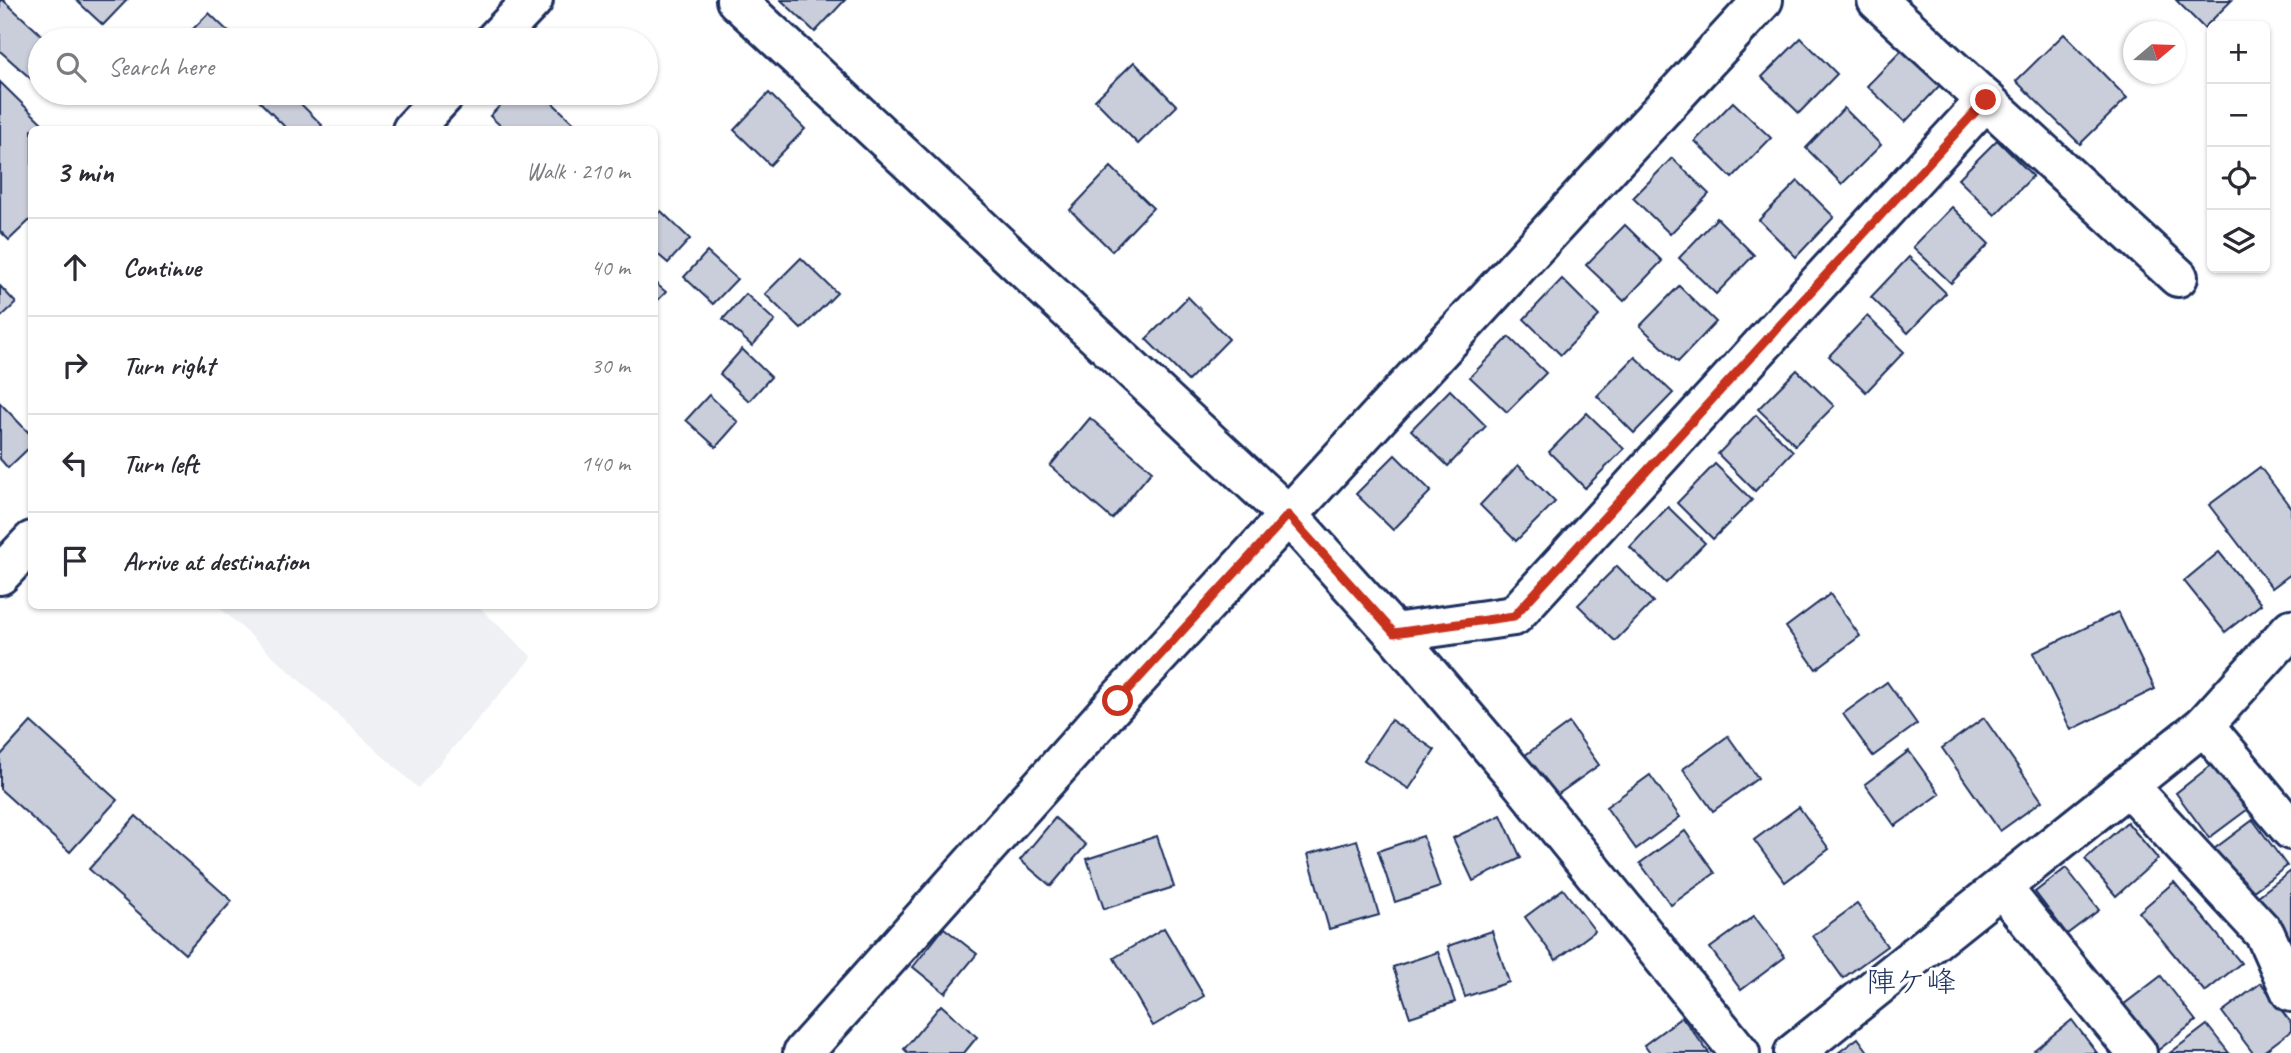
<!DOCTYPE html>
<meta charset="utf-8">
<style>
body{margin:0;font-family:Caveat,"Klee One",sans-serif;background:#f2f2f3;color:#2b2b33}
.controls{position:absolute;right:21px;top:21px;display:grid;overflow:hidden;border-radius:10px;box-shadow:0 2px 5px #0004}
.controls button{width:63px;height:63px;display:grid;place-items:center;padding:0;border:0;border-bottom:2px solid #e1e1e2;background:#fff;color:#2b2b33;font:35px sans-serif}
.compass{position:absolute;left:2123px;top:21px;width:63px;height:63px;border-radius:50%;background:#fff;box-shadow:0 2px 5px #0004;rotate:71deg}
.stop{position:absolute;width:21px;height:21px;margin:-16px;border:5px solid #c8321e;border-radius:50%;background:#fff}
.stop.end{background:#c8321e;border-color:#fff;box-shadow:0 2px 7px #0008}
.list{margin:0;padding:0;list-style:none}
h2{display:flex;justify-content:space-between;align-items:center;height:91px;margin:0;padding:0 28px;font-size:30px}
h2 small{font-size:23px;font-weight:400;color:#7c7c81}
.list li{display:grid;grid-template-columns:46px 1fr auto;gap:21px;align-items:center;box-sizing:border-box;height:98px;padding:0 28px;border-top:2px solid #e1e1e2}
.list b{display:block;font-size:26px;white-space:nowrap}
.list em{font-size:23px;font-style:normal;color:#7c7c81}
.icon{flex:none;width:38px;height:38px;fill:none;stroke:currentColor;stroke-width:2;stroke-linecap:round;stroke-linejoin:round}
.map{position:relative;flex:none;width:2291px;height:1053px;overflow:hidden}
.search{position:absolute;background:#fff;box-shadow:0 2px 5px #0004;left:28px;top:28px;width:630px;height:77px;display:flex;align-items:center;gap:18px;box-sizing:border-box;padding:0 24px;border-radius:38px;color:#7c7c81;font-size:26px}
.panel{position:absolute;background:#fff;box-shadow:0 2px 5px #0004;left:28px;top:126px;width:630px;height:483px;border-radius:10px}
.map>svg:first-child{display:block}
</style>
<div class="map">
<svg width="2291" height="1053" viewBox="0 0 2291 1053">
<rect width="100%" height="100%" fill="#fff"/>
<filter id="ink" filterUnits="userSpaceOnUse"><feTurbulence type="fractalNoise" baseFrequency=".0143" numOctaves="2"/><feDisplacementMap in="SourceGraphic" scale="14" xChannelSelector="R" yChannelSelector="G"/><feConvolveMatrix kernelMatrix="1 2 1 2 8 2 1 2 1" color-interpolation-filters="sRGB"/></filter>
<g filter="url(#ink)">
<path fill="#eff0f4" d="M 218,606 L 478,606 L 532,657 L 418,788 Z"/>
<g fill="#caceda" stroke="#1b2f5e" stroke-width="2">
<path d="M 0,0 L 3,0 L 47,40 L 40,40 L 40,83 L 38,85 L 0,51 Z"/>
<path d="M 76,0 L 127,0 L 103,25 Z"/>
<path d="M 781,0 L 845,0 L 815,32 Z"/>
<path d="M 2176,0 L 2232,0 L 2204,28 Z"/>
<path d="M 209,13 L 237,40 L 198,40 L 190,32 Z"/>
<path d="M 2064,34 L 2127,98 L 2080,144 L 2016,81 Z"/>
<path d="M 1801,38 L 1837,74 L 1799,113 L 1762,77 Z"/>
<path d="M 1906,46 L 1943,82 L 1905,122 L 1867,86 Z"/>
<path d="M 1134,62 L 1177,106 L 1138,144 L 1095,100 Z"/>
<path d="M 0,82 L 49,130 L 32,130 L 32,218 L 9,240 L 0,231 Z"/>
<path d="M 251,93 L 290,93 L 322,125 L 318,130 L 288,130 Z"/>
<path d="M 512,93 L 542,93 L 581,130 L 505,130 L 490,116 Z"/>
<path d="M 769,93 L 805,129 L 770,165 L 734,130 Z"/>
<path d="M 1733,102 L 1771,138 L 1732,178 L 1695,141 Z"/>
<path d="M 1844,108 L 1881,145 L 1842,184 L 1806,148 Z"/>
<path d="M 1997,140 L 2033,176 L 1995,215 L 1958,179 Z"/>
<path d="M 1672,158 L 1709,194 L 1670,234 L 1633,198 Z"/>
<path d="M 1111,167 L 1153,208 L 1112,251 L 1070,210 Z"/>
<path d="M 1798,181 L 1834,217 L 1796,257 L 1759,220 Z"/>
<path d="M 1952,207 L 1989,244 L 1951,283 L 1913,247 Z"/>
<path d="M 661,211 L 690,239 L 668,263 L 654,251 L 654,218 Z"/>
<path d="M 1717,218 L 1754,255 L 1716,294 L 1679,258 Z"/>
<path d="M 1625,225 L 1662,261 L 1624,301 L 1586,265 Z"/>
<path d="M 707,252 L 737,279 L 713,304 L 684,277 Z"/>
<path d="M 1909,257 L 1946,293 L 1908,333 L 1871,297 Z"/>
<path d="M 801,258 L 837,293 L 801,329 L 765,294 Z"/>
<path d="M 1562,279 L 1599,316 L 1561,355 L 1524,319 Z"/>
<path d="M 654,282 L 666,292 L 654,304 Z"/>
<path d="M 0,286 L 16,303 L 0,318 Z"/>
<path d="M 1679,286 L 1716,322 L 1678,362 L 1640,326 Z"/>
<path d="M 746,294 L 775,321 L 752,346 L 723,319 Z"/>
<path d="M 1188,297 L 1229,339 L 1188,381 L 1146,339 Z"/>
<path d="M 1867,316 L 1904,352 L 1866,392 L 1829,356 Z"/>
<path d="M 1509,337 L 1546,373 L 1507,412 L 1470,377 Z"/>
<path d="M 742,349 L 771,377 L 749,401 L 720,374 Z"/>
<path d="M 1635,357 L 1673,393 L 1634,433 L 1597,396 Z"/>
<path d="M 1797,370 L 1834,406 L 1795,445 L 1758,409 Z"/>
<path d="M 1450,390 L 1486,426 L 1448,466 L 1411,430 Z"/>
<path d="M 709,395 L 738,422 L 716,447 L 686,420 Z"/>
<path d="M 0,403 L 32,436 L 32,445 L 8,468 L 0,459 Z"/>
<path d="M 1587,413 L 1624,449 L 1585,488 L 1549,452 Z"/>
<path d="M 1756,415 L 1793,451 L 1755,491 L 1718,454 Z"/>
<path d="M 1090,418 L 1152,471 L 1112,519 L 1050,466 Z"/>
<path d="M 1395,455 L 1431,491 L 1393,530 L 1356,494 Z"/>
<path d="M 1715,464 L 1752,500 L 1713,539 L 1677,503 Z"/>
<path d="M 1518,465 L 1555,502 L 1516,541 L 1480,505 Z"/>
<path d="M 2260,467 L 2291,508 L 2291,574 L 2272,588 L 2209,505 Z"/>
<path d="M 1668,507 L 1705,543 L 1666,583 L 1630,547 Z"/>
<path d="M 2219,552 L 2261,604 L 2225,632 L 2184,581 Z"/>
<path d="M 1617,566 L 1653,602 L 1615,641 L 1578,605 Z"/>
<path d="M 1830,594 L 1860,636 L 1816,669 L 1786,627 Z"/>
<path d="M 2118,612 L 2155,689 L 2071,730 L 2033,653 Z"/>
<path d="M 1887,682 L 1917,724 L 1873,756 L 1843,714 Z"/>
<path d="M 1984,718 L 2042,801 L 2000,831 L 1942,748 Z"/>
<path d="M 1391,720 L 1435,750 L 1409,789 L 1364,760 Z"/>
<path d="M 31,722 L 117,800 L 70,852 L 0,789 L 0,756 Z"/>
<path d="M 1569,723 L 1599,765 L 1554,797 L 1524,756 Z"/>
<path d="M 1728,736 L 1758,778 L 1713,811 L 1683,769 Z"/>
<path d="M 1909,751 L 1940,794 L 1895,826 L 1865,784 Z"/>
<path d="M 2214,763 L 2248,809 L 2209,838 L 2176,793 Z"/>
<path d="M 1650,775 L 1680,817 L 1636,849 L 1606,807 Z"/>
<path d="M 1799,807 L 1829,849 L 1785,882 L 1754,840 Z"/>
<path d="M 1501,815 L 1521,858 L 1473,881 L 1453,838 Z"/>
<path d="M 136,816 L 232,901 L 185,954 L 89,869 Z"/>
<path d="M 1055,818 L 1086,845 L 1051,886 L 1020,860 Z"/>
<path d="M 2253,820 L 2287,866 L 2248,895 L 2214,849 Z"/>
<path d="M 2127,822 L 2158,859 L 2116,896 L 2085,859 Z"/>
<path d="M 1685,831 L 1715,873 L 1671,905 L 1640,863 Z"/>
<path d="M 1157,836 L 1174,887 L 1104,909 L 1087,859 Z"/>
<path d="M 1423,836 L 1440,887 L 1395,902 L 1378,851 Z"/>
<path d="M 1357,840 L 1379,915 L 1329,929 L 1308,854 Z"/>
<path d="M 2066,868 L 2099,910 L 2067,934 L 2035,892 Z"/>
<path d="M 2291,871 L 2291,941 L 2290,942 L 2257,897 Z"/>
<path d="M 2174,882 L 2241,963 L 2205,992 L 2139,912 Z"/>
<path d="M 1563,889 L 1595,931 L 1556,960 L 1525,917 Z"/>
<path d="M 1857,904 L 1887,946 L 1843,978 L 1813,936 Z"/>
<path d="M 1754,916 L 1785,957 L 1741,990 L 1710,948 Z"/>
<path d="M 944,928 L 977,954 L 945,993 L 913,967 Z"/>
<path d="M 1164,928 L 1204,996 L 1153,1026 L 1114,958 Z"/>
<path d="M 1492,931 L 1509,982 L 1465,997 L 1448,946 Z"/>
<path d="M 1438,952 L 1455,1002 L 1410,1017 L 1393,967 Z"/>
<path d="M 2161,976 L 2196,1021 L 2157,1051 L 2123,1005 Z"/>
<path d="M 2261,983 L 2291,1023 L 2291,1031 L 2262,1053 L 2253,1053 L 2222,1012 Z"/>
<path d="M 941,1005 L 977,1037 L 964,1053 L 908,1053 L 904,1049 Z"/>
<path d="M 1682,1017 L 1709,1053 L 1650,1053 L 1644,1045 Z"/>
<path d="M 2072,1020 L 2097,1053 L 2037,1053 L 2034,1050 Z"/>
<path d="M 2207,1025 L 2229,1053 L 2170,1053 Z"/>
<path d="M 1858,1038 L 1869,1053 L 1838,1053 Z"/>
</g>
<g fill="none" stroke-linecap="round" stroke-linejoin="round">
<g stroke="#1b2f5e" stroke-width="44">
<g id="minor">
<path d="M 736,0 L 1288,515 L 1394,633 L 1520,781 L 1740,1053"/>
<path d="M 1877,0 L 2178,277"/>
<path d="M 495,40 L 533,0"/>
<path d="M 412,130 L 446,93"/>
<path d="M 0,575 L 32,541"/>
<path d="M 1394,633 L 1514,616 L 1986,100"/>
<path d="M 2204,725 L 2291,830"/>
<path d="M 2128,786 L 2265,934 L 2291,992"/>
<path d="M 2002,888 L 2137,1053"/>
<path d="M 803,1053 L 1118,700 L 1763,0"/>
<path d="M 1794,1053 L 2204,725 L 2291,629"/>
</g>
</g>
<use href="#minor" stroke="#fff" stroke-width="38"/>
</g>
</g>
<g fill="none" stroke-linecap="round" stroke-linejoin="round" filter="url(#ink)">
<path stroke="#c8321e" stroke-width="9" d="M 1118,701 L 1288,515 L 1394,633 L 1514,616 L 1986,100"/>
</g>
<g text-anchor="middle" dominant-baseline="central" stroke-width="6" stroke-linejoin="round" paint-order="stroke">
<g font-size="30" fill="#1b2f5e" stroke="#fff">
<text x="1911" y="982">陣ケ峰</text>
</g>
</g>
</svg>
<div class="controls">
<button>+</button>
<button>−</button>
<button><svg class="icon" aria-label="locate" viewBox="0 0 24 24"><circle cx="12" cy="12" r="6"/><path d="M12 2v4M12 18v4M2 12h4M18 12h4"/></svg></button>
<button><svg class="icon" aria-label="layers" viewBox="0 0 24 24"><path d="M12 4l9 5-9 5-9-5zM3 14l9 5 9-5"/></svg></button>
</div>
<svg class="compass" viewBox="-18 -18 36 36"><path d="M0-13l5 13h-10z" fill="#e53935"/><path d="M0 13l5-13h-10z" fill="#7c7c81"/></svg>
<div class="stop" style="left:1118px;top:701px"></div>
<div class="stop end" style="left:1986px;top:100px"></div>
<div class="search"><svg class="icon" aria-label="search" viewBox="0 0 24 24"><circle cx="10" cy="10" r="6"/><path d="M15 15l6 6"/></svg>Search here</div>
<section class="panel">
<h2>3 min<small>Walk · 210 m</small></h2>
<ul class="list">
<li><svg class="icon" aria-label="ahead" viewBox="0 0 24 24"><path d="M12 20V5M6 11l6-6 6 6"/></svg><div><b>Continue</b></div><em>40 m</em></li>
<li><svg class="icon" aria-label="right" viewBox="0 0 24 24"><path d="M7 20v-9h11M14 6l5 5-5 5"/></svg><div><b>Turn right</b></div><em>30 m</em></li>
<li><svg class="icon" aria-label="left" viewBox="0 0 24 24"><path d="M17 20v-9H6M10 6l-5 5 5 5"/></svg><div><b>Turn left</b></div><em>140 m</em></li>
<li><svg class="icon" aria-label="arrive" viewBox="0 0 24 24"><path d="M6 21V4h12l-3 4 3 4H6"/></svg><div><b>Arrive at destination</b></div></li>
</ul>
</section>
</div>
